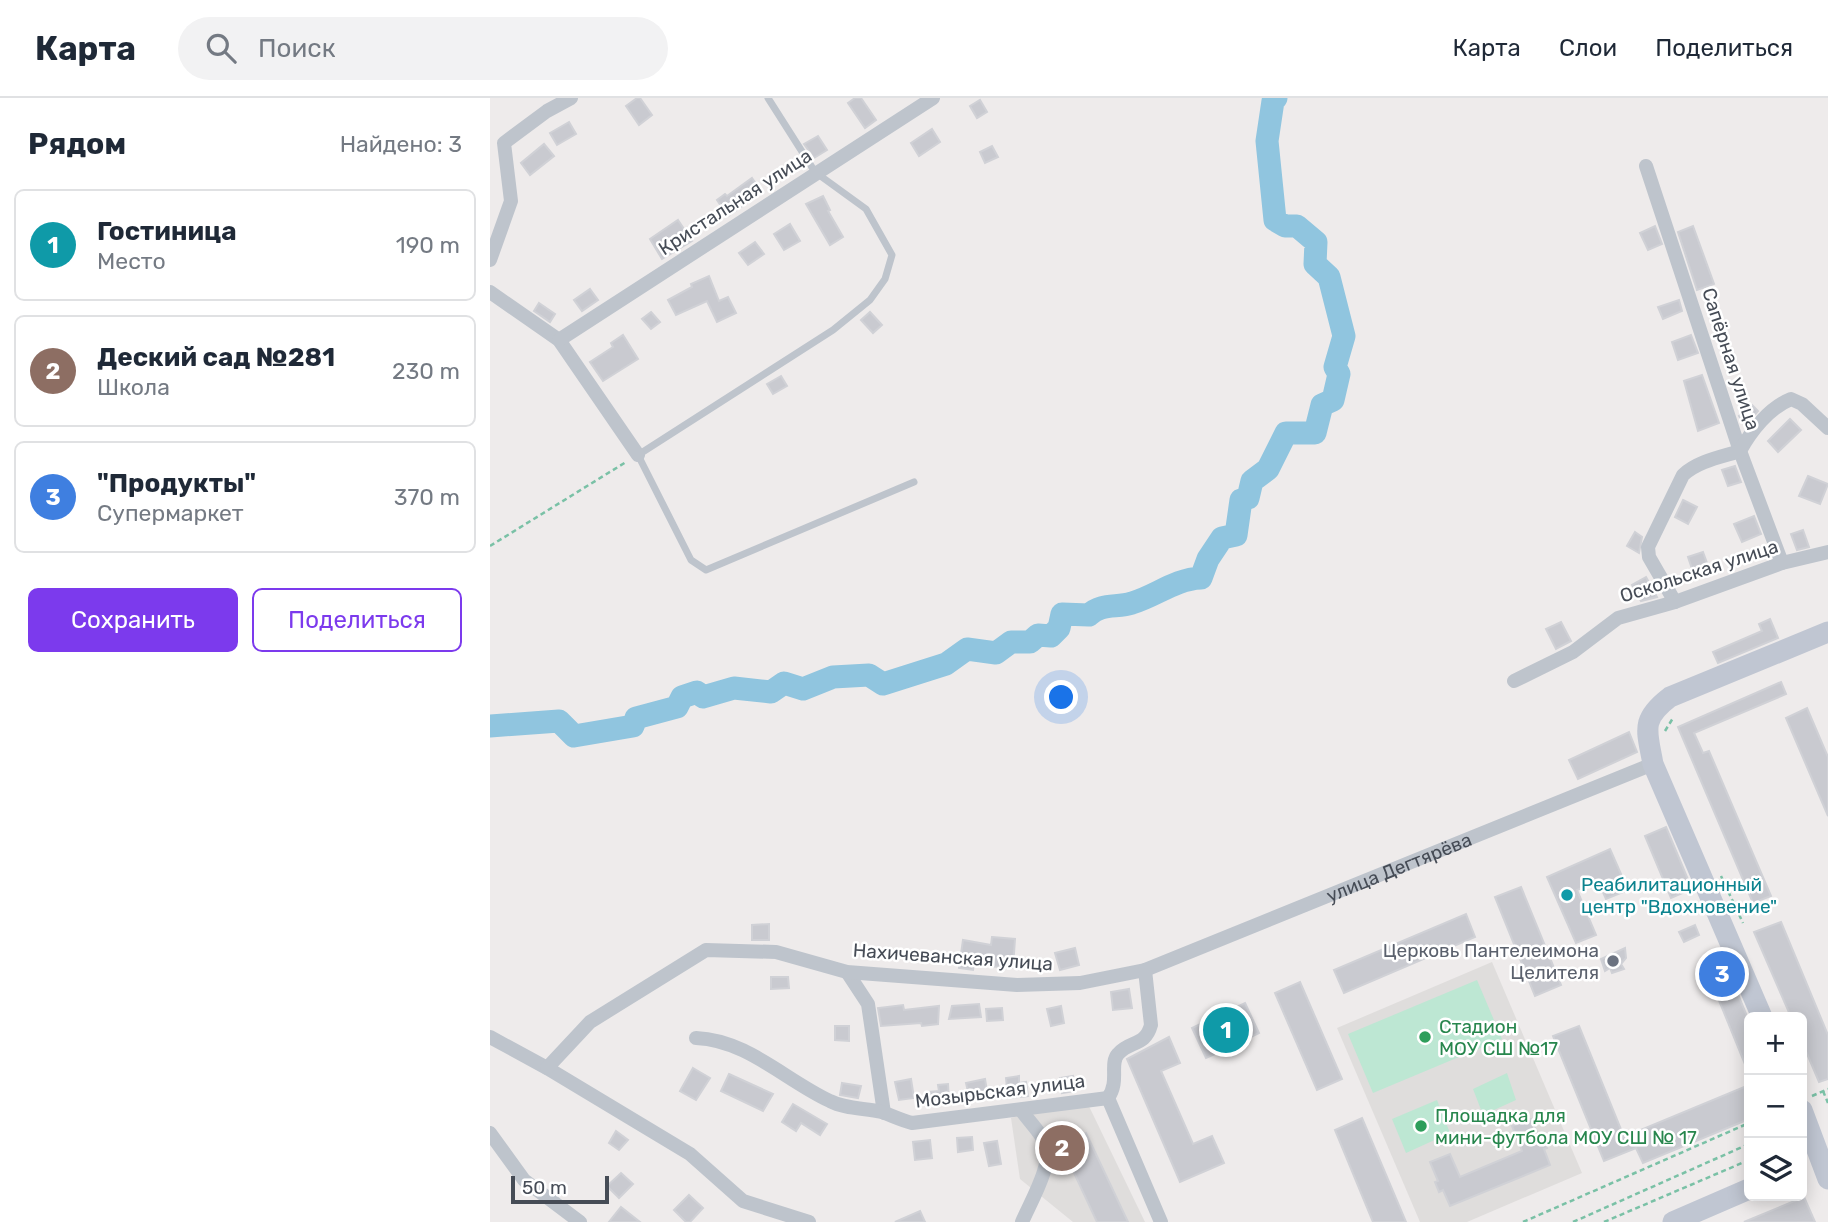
<!DOCTYPE html>
<html lang="ru">
<meta charset="utf-8">
<style>
body{margin:0;font-family:Rubik,sans-serif;background:#f2f2f3;color:#1f2937}
.controls{position:absolute;right:21px;bottom:21px;display:grid;overflow:hidden;border-radius:10px;box-shadow:0 4px 18px #0003}
.controls button{width:63px;height:63px;display:grid;place-items:center;padding:0;border:0;border-bottom:2px solid #e0e1e3;background:#fff;color:#1f2937;font:35px sans-serif}
.scale{position:absolute;left:21px;bottom:18px;width:98px;box-sizing:border-box;padding-left:7px;border:4px solid #464c56;border-top:0;font-size:19px;line-height:24px;white-space:nowrap;color:#464c56;-webkit-text-stroke:5px #fff;paint-order:stroke}
.you{position:absolute;left:572px;top:600px;width:24px;height:24px;margin:-18px;border:5px solid #fff;border-radius:50%;background:#1a73e8;box-shadow:0 0 0 10px #1a73e833}
.badge{display:grid;place-items:center;width:46px;height:46px;border-radius:50%;background:#7c3aed;color:#fff;font-size:23px;font-weight:700}
.pin{position:absolute;translate:-50% -50%;border:4px solid #fff;box-shadow:0 2px 7px #0006}
.list{margin:0;padding:0;list-style:none}
h2{display:flex;justify-content:space-between;align-items:center;height:91px;margin:0;padding:0 28px;font-size:30px}
h2 small{font-size:23px;font-weight:400;color:#747a83}
.list li{display:grid;grid-template-columns:46px 1fr auto;gap:21px;align-items:center;box-sizing:border-box;height:112px;margin:0 14px 14px;padding:0 14px;border:2px solid #e0e1e3;border-radius:10px}
.list b{display:block;font-size:26px;white-space:nowrap}
.list p{margin:0;font-size:23px;white-space:nowrap;color:#747a83}
.list em{font-size:23px;font-style:normal;color:#747a83}
.actions{display:flex;gap:14px;padding:21px 28px}
.actions a{flex:1;padding:16px 0;border:2px solid #7c3aed;border-radius:10px;text-align:center;font-size:24px;color:#7c3aed}
.actions .main{background:#7c3aed;color:#fff}
.icon{flex:none;width:38px;height:38px;fill:none;stroke:currentColor;stroke-width:2;stroke-linecap:round;stroke-linejoin:round}
.map{position:relative;flex:none;width:1338px;height:1124px;overflow:hidden}
header{display:flex;align-items:center;gap:42px;box-sizing:border-box;height:98px;padding:0 35px;background:#fff;border-bottom:2px solid #e0e1e3}
header strong{font-size:33px}
nav{display:flex;gap:38px;margin-inline-start:auto;font-size:24px}
.search{width:490px;height:63px;background:#f2f2f3;display:flex;align-items:center;gap:18px;box-sizing:border-box;padding:0 24px;border-radius:38px;color:#747a83;font-size:26px}
main{display:flex}
aside{flex:1;background:#fff}
.map>svg:first-child{display:block}
</style>
<header>
<strong>Карта</strong>
<div class="search"><svg class="icon" aria-label="search" viewBox="0 0 24 24"><circle cx="10" cy="10" r="6"/><path d="M15 15l6 6"/></svg>Поиск</div>
<nav><a>Карта</a><a>Слои</a><a>Поделиться</a></nav>
</header>
<main>
<aside>
<h2>Рядом<small>Найдено: 3</small></h2>
<ul class="list">
<li><span class="badge" style="background:#0f9aa8">1</span><div><b>Гостиница</b><p>Место</p></div><em>190 m</em></li>
<li><span class="badge" style="background:#8d6e63">2</span><div><b>Деский сад №281</b><p>Школа</p></div><em>230 m</em></li>
<li><span class="badge" style="background:#3f7fe0">3</span><div><b>&quot;Продукты&quot;</b><p>Супермаркет</p></div><em>370 m</em></li>
</ul>
<div class="actions"><a class="main">Сохранить</a><a>Поделиться</a></div>
</aside>
<div class="map">
<svg width="1338" height="1124" viewBox="0 0 1338 1124">
<rect width="100%" height="100%" fill="#eeebeb"/>
<g fill="#dfdddc">
<path d="M 1002,864 L 1092,1075 L 977,1124 L 930,1124 L 847,930 Z"/>
<path d="M 595,1000 L 655,1124 L 583,1124 L 530,1081 L 521,1020 Z"/>
</g>
<g fill="#bde7d3">
<path d="M 987,882 L 1012,941 L 883,995 L 858,936 Z"/>
<path d="M 1017,975 L 1026,1002 L 993,1017 L 983,991 Z"/>
<path d="M 947,1002 L 960,1035 L 916,1055 L 902,1021 Z"/>
</g>
<g fill="none" stroke-linecap="round" stroke-linejoin="round">
<path stroke="#90c5df" stroke-width="23" d="M 0,628 L 69,623 L 84,638 L 143,628 L 146,620 L 187,609 L 192,599 L 207,594 L 213,599 L 244,590 L 281,594 L 294,585 L 313,591 L 343,579 L 379,577 L 393,586 L 456,566 L 477,551 L 506,555 L 521,544 L 540,544 L 548,537 L 561,538 L 569,530 L 572,516 L 599,517 C 611,505 627,510 642,505 C 666,498 685,481 711,480 L 718,461 L 732,440 L 746,437 L 751,402 L 758,400 L 762,383 L 778,371 L 796,335 L 825,335 L 832,307 L 843,302 L 849,276 L 845,269 L 854,238 L 839,179 L 825,166 L 826,144 L 807,128 L 795,128 L 785,122 L 777,43 L 783,3 L 786,0"/>
</g>
<g fill="#c9cad0" stroke="#d0d1d6" stroke-width="2">
<path d="M 147,0 L 150,0 L 162,17 L 149,27 L 136,8 Z"/>
<path d="M 365,0 L 371,0 L 386,22 L 375,30 L 358,5 Z"/>
<path d="M 490,2 L 497,14 L 487,20 L 480,8 Z"/>
<path d="M 79,24 L 86,36 L 67,47 L 60,35 Z"/>
<path d="M 442,31 L 450,44 L 429,58 L 421,45 Z"/>
<path d="M 328,38 L 337,52 L 324,60 L 314,46 Z"/>
<path d="M 54,46 L 64,58 L 40,77 L 31,65 Z"/>
<path d="M 502,48 L 508,59 L 495,65 L 490,54 Z"/>
<path d="M 262,80 L 272,94 L 238,118 L 227,102 L 235,96 L 237,98 Z"/>
<path d="M 333,98 L 340,112 L 338,113 L 353,139 L 340,147 L 316,106 Z"/>
<path d="M 188,122 L 202,143 L 172,161 L 160,141 Z"/>
<path d="M 300,126 L 310,143 L 294,152 L 284,136 Z"/>
<path d="M 1165,128 L 1172,146 L 1158,152 L 1150,135 Z"/>
<path d="M 1203,128 L 1224,186 L 1207,192 L 1188,134 Z"/>
<path d="M 265,144 L 274,156 L 258,167 L 249,155 Z"/>
<path d="M 219,178 L 229,203 L 238,199 L 246,215 L 227,224 L 217,203 L 186,217 L 178,202 L 202,189 L 201,186 Z"/>
<path d="M 100,191 L 108,202 L 92,213 L 84,202 Z"/>
<path d="M 1189,202 L 1192,213 L 1173,221 L 1168,209 Z"/>
<path d="M 49,205 L 65,216 L 60,224 L 44,213 Z"/>
<path d="M 161,214 L 170,224 L 161,231 L 152,221 Z"/>
<path d="M 380,214 L 392,227 L 383,235 L 371,222 Z"/>
<path d="M 133,237 L 148,261 L 113,283 L 100,264 L 123,249 L 121,245 Z"/>
<path d="M 1201,237 L 1208,255 L 1188,262 L 1182,244 Z"/>
<path d="M 1212,277 L 1229,325 L 1208,333 L 1194,283 Z"/>
<path d="M 291,278 L 297,288 L 283,296 L 277,286 Z"/>
<path d="M 1262,307 L 1268,313 L 1255,328 L 1249,318 Z"/>
<path d="M 1300,321 L 1311,332 L 1288,354 L 1278,343 Z"/>
<path d="M 1245,368 L 1251,384 L 1238,388 L 1232,372 Z"/>
<path d="M 1318,378 L 1338,386 L 1330,406 L 1309,398 Z"/>
<path d="M 1193,402 L 1207,409 L 1198,426 L 1185,419 Z"/>
<path d="M 1264,418 L 1271,436 L 1252,444 L 1244,426 Z"/>
<path d="M 1313,432 L 1319,449 L 1307,452 L 1301,436 Z"/>
<path d="M 1145,434 L 1152,439 L 1149,455 L 1137,448 Z"/>
<path d="M 1213,454 L 1217,465 L 1202,471 L 1198,459 Z"/>
<path d="M 1156,479 L 1167,499 L 1151,503 L 1142,487 Z"/>
<path d="M 1280,521 L 1288,540 L 1228,565 L 1223,554 L 1272,533 L 1269,526 Z"/>
<path d="M 1071,524 L 1081,543 L 1066,551 L 1056,531 Z"/>
<path d="M 1291,584 L 1296,596 L 1204,635 L 1213,655 L 1219,653 L 1281,798 L 1263,805 L 1188,629 Z"/>
<path d="M 1317,610 L 1338,659 L 1338,718 L 1296,620 Z"/>
<path d="M 1139,634 L 1147,654 L 1088,681 L 1079,662 Z"/>
<path d="M 1176,729 L 1202,791 L 1181,800 L 1155,738 Z"/>
<path d="M 1120,751 L 1138,792 L 1116,801 L 1108,783 L 1087,792 L 1106,837 L 1086,845 L 1057,779 Z"/>
<path d="M 1031,789 L 1071,887 L 1045,898 L 1005,799 Z"/>
<path d="M 976,816 L 985,839 L 854,895 L 844,872 Z"/>
<path d="M 1291,824 L 1338,937 L 1338,981 L 1329,984 L 1312,944 L 1312,919 L 1301,919 L 1264,834 Z"/>
<path d="M 279,826 L 279,842 L 262,842 L 262,827 Z"/>
<path d="M 1205,827 L 1209,837 L 1194,844 L 1189,834 Z"/>
<path d="M 502,839 L 525,841 L 523,870 L 484,867 L 483,872 L 469,870 L 473,842 L 501,847 Z"/>
<path d="M 585,850 L 589,867 L 570,872 L 565,855 Z"/>
<path d="M 1135,850 L 1136,860 L 1131,866 L 1134,871 L 1122,875 L 1120,870 L 1115,873 L 1111,861 Z"/>
<path d="M 1235,865 L 1259,923 L 1259,976 L 1217,873 Z"/>
<path d="M 281,879 L 298,879 L 299,890 L 281,891 Z"/>
<path d="M 810,884 L 852,981 L 827,992 L 785,895 Z"/>
<path d="M 639,891 L 642,910 L 623,912 L 621,894 Z"/>
<path d="M 755,905 L 769,935 L 755,942 L 752,935 L 729,946 L 732,953 L 716,960 L 702,930 Z"/>
<path d="M 489,906 L 491,919 L 459,921 L 462,908 Z"/>
<path d="M 413,907 L 414,912 L 449,908 L 448,926 L 432,928 L 431,925 L 391,928 L 388,910 Z"/>
<path d="M 571,908 L 574,925 L 561,928 L 557,911 Z"/>
<path d="M 512,910 L 513,922 L 497,923 L 496,911 Z"/>
<path d="M 345,928 L 359,928 L 359,943 L 345,942 Z"/>
<path d="M 1089,928 L 1134,1039 L 1259,987 L 1259,1021 L 1153,1065 L 1146,1050 L 1114,1063 L 1063,938 Z"/>
<path d="M 679,939 L 690,965 L 671,973 L 703,1046 L 722,1038 L 734,1065 L 690,1084 L 637,961 Z"/>
<path d="M 203,970 L 220,980 L 206,1002 L 190,993 Z"/>
<path d="M 239,976 L 283,996 L 273,1013 L 231,993 Z"/>
<path d="M 529,978 L 529,985 L 536,984 L 538,998 L 518,1000 L 516,980 Z"/>
<path d="M 583,978 L 585,993 L 572,995 L 570,980 Z"/>
<path d="M 421,981 L 424,1000 L 409,1002 L 405,984 Z"/>
<path d="M 495,981 L 498,999 L 480,1002 L 476,985 Z"/>
<path d="M 352,985 L 371,988 L 368,1000 L 350,997 Z"/>
<path d="M 458,986 L 459,1004 L 440,1006 L 439,994 L 449,993 L 448,987 Z"/>
<path d="M 303,1006 L 337,1026 L 330,1037 L 311,1025 L 306,1033 L 292,1024 Z"/>
<path d="M 872,1020 L 916,1124 L 883,1124 L 845,1032 Z"/>
<path d="M 1041,1021 L 1049,1039 L 1053,1038 L 1057,1050 L 1054,1051 L 1060,1067 L 960,1108 L 953,1092 L 949,1094 L 945,1084 L 948,1083 L 940,1064 L 960,1056 L 970,1079 L 1032,1053 L 1022,1028 Z"/>
<path d="M 126,1033 L 138,1042 L 129,1052 L 119,1045 Z"/>
<path d="M 596,1035 L 638,1124 L 607,1124 L 571,1047 Z"/>
<path d="M 482,1039 L 483,1052 L 468,1054 L 467,1040 Z"/>
<path d="M 440,1042 L 442,1060 L 425,1062 L 423,1044 Z"/>
<path d="M 507,1043 L 511,1066 L 499,1068 L 494,1045 Z"/>
<path d="M 131,1075 L 143,1086 L 129,1100 L 117,1088 Z"/>
<path d="M 199,1097 L 213,1110 L 200,1124 L 196,1124 L 184,1112 Z"/>
<path d="M 1314,1099 L 1325,1124 L 1254,1124 Z"/>
<path d="M 131,1109 L 150,1124 L 119,1124 Z"/>
<path d="M 430,1113 L 435,1124 L 405,1124 Z"/>
</g>
<g fill="none" stroke-linecap="round" stroke-linejoin="round">
<g stroke="#7ac1a6" stroke-width="2.5" stroke-dasharray="5 3.5" stroke-linecap="butt">
<path d="M 0,448 L 136,364"/>
<path d="M 1175,633 L 1183,620"/>
<path d="M 1231,778 L 1253,825"/>
<path d="M 1333,993 L 1338,1005"/>
<path d="M 1322,998 L 1338,991"/>
<path d="M 1033,1124 L 1259,1025"/>
<path d="M 1083,1124 L 1259,1046"/>
<path d="M 1114,1124 L 1259,1062"/>
</g>
<path stroke="#bec4cc" stroke-width="7" d="M 278,0 L 325,74 L 376,111 L 402,157 L 395,181 L 380,202 L 343,232 L 148,357 L 201,462 L 216,472 L 424,384"/>
<g stroke="#bec4cc" stroke-width="14">
<path d="M 1156,68 L 1250,353 L 1292,465"/>
<path d="M 0,162 L 21,103 L 14,45 L 57,13 L 81,0"/>
<path d="M 0,194 L 69,242 L 148,357"/>
<path d="M 69,242 L 443,0"/>
<path d="M 1185,504 L 1159,459 L 1158,449 L 1193,377 C 1208,363 1231,359 1250,353 C 1261,333 1279,310 1301,301 L 1312,306 L 1338,330"/>
<path d="M 1024,583 L 1083,554 L 1128,520 L 1185,504 L 1292,465 L 1338,454"/>
<path d="M 357,874 L 378,906 L 394,1015"/>
<path d="M 0,939 L 57,970 L 200,1056 L 253,1103 L 319,1124"/>
<path d="M 206,940 C 257,942 295,982 340,1003 C 355,1011 375,1010 392,1014 C 403,1018 411,1022 422,1025 L 618,1000 L 671,1124"/>
<path id="s1" d="M 57,970 L 100,924 L 216,852 L 286,854 L 357,874 L 527,887 L 590,885 L 655,872 L 1163,666"/>
<path d="M 618,1000 C 630,983 619,966 628,956 C 640,942 655,949 661,927 L 655,872"/>
<path d="M 531,1012 C 538,1022 549,1033 555,1044 C 565,1063 540,1105 532,1124"/>
<path d="M 0,1035 L 34,1082 L 90,1124"/>
</g>
<g stroke="#c0c6d2" stroke-width="21">
<path d="M 1272,919 L 1163,666 C 1157,632 1150,622 1180,599 L 1338,534"/>
<path d="M 1312,1012 L 1338,1081"/>
<path d="M 1183,1124 L 1259,1091"/>
</g>
</g>
<circle fill="#0f9aa8" stroke="#fff" stroke-width="2.5" cx="1077" cy="797" r="7"/>
<circle fill="#6b7280" stroke="#fff" stroke-width="2.5" cx="1123" cy="863" r="7"/>
<g fill="#2e9e5b" stroke="#fff" stroke-width="2.5">
<circle cx="935" cy="939" r="7"/>
<circle cx="931" cy="1028" r="7"/>
</g>
<g text-anchor="middle" dominant-baseline="central" stroke-width="5" stroke-linejoin="round" paint-order="stroke">
<g font-size="19" fill="#464c56" stroke="#fff">
<text transform="translate(245 104) rotate(-33)">Кристальная улица</text>
<text transform="translate(1241 261) rotate(72)">Сапёрная улица</text>
<text transform="translate(1209 473) rotate(-18)">Оскольская улица</text>
<text stroke="none"><textPath href="#s1" startOffset="917">улица Дегтярёва</textPath></text>
<text transform="translate(463 859) rotate(4)">Нахичеванская улица</text>
<text transform="translate(510 993) rotate(-7)">Мозырьская улица</text>
</g>
<g font-size="19" fill="#0d838f" stroke="#fff" text-anchor="start">
<text x="1091" y="786">Реабилитационный<tspan x="1091" dy="22">центр "Вдохновение"</tspan></text>
</g>
<g font-size="19" fill="#5b616d" stroke="#fff" text-anchor="end">
<text x="1109" y="852">Церковь Пантелеимона<tspan x="1109" dy="22">Целителя</tspan></text>
</g>
<g font-size="19" fill="#27864d" stroke="#fff" text-anchor="start">
<text x="949" y="928">Стадион<tspan x="949" dy="22">МОУ СШ №17</tspan></text>
<text x="945" y="1017">Площадка для<tspan x="945" dy="22">мини-футбола МОУ СШ № 17</tspan></text>
</g>
</g>
</svg>
<div class="controls">
<button>+</button>
<button>−</button>
<button><svg class="icon" aria-label="layers" viewBox="0 0 24 24"><path d="M12 4l9 5-9 5-9-5zM3 14l9 5 9-5"/></svg></button>
</div>
<div class="scale">50 m</div>
<div class="you"></div>
<div class="pin badge" style="left:736px;top:932px;background:#0f9aa8">1</div>
<div class="pin badge" style="left:572px;top:1050px;background:#8d6e63">2</div>
<div class="pin badge" style="left:1232px;top:876px;background:#3f7fe0">3</div>
</div>
</main>
